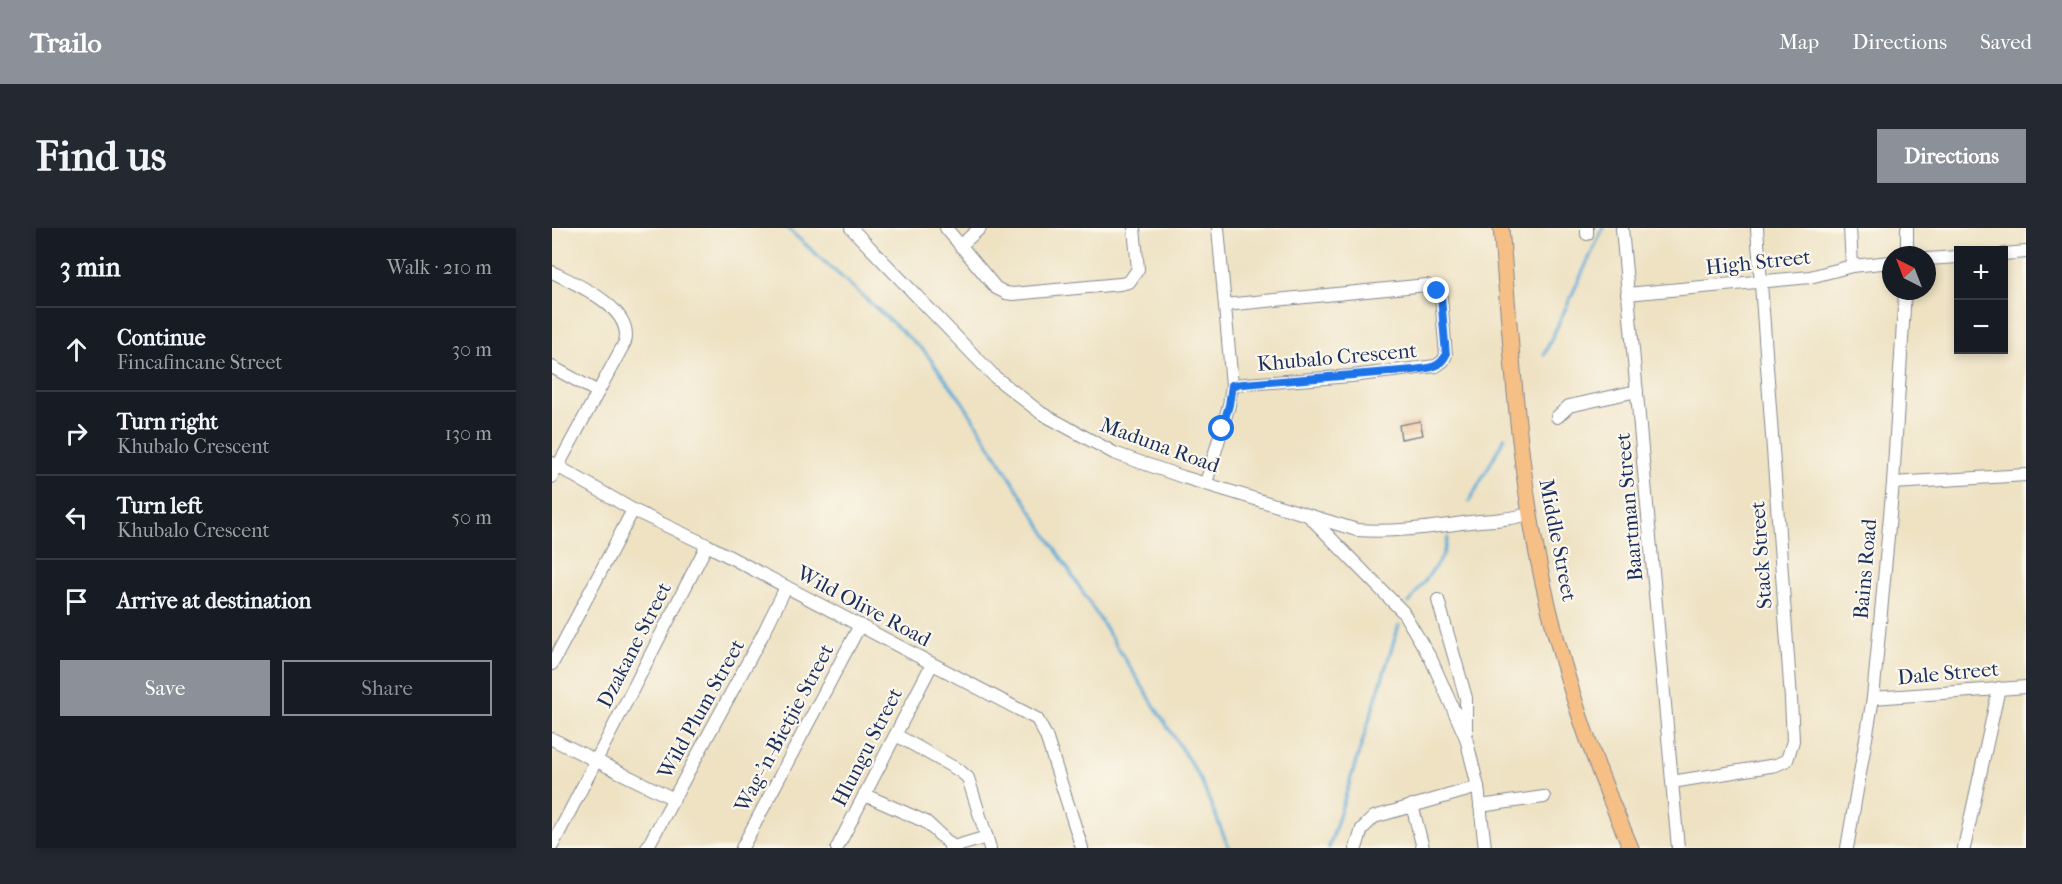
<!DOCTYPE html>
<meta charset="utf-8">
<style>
body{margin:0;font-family:"IM FELL French Canon",serif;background:#242831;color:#f1f3f6}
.controls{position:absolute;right:18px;top:18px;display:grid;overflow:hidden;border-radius:0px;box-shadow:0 3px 9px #0003}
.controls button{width:54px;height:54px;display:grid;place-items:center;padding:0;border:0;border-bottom:2px solid #363941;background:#171b24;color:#f1f3f6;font:30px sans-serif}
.compass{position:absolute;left:1330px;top:18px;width:54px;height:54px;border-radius:50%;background:#171b24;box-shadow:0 3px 9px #0003;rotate:318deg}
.stop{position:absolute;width:18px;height:18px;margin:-14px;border:4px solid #1a73e8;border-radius:50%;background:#fff}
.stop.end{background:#1a73e8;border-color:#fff;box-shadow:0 2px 6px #0008}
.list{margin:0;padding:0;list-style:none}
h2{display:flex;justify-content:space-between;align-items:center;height:78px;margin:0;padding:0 24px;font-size:26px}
h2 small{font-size:20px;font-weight:400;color:#9ea1a6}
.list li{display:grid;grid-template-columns:39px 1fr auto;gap:18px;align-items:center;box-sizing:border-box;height:84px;padding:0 24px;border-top:2px solid #363941}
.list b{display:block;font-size:22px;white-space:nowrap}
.list p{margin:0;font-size:20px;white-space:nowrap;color:#9ea1a6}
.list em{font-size:20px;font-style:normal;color:#9ea1a6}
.actions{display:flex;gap:12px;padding:18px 24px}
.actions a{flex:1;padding:14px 0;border:2px solid #8c9099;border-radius:0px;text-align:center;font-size:21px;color:#8c9099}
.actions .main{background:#8c9099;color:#fff}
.icon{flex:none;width:33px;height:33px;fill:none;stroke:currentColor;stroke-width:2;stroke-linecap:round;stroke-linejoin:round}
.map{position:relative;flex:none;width:1474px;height:620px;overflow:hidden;border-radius:0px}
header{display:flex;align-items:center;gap:36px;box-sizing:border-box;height:84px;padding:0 30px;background:#8c9099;color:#fff}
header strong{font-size:28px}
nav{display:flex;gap:33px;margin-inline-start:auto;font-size:21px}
.intro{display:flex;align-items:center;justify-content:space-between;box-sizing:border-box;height:144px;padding:0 36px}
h1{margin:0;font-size:42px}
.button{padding:15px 27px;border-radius:0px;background:#8c9099;color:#fff;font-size:21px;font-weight:700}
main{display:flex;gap:36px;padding:0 36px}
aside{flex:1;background:#171b24;border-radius:0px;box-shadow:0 3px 9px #0003}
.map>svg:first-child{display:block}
</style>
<header>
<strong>Trailo</strong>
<nav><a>Map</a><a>Directions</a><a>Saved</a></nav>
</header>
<div class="intro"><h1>Find us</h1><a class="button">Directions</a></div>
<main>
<aside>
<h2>3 min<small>Walk · 210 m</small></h2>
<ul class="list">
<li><svg class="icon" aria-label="ahead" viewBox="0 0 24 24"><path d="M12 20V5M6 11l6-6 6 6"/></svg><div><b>Continue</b><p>Fincafincane Street</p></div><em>30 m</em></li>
<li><svg class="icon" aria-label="right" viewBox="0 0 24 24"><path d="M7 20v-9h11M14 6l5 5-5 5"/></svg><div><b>Turn right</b><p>Khubalo Crescent</p></div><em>130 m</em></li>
<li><svg class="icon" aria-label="left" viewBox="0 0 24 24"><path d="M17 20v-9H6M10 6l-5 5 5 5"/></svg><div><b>Turn left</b><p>Khubalo Crescent</p></div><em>50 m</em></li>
<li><svg class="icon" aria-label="arrive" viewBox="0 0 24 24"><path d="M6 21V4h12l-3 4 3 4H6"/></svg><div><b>Arrive at destination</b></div></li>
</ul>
<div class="actions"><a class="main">Save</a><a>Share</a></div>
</aside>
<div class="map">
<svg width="1474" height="620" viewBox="0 0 1474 620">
<rect width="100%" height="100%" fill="#fbf7ec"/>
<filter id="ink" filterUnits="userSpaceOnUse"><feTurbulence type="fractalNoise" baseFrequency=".0167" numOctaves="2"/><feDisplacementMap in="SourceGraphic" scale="12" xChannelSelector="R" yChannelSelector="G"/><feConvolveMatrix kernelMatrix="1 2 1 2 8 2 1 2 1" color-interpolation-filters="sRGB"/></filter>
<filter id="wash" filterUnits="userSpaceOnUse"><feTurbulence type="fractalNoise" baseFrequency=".008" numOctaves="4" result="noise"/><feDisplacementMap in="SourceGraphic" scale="24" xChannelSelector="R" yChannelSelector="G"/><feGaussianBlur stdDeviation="1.35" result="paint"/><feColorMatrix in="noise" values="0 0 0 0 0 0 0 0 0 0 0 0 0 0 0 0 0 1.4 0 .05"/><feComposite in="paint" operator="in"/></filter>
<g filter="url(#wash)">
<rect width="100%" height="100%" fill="#eee2c3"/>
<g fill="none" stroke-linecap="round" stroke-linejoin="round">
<g stroke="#60abd8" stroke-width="3">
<path d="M 235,0 L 373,124 L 410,173 L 648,550 L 677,620"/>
<path d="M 992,127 L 1051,0"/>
<path d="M 917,274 L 953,209"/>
<path d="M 857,375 L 890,329 L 896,310"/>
<path d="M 777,620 L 847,397"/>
</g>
</g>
<g id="blocks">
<path fill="#eab98c" d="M 868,193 L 871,207 L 849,211 L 847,197 Z"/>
</g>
</g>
<g filter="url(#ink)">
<use href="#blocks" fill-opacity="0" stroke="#848890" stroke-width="1.5"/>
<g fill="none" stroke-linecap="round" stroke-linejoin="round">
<g stroke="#848890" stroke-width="14">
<g id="minor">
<path d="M 299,0 L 443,149 L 489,185 L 562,225 L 631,249 L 805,302 C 842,305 881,299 918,294 C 938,292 959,292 979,285"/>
<path d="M 394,0 L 444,60 L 454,65 L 461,66 L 568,56 L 577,54 L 586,41 L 582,0"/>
<path d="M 1070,0 L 1126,620"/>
<path d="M 1298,0 L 1300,38"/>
<path d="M 1355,0 L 1355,27"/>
<path d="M 1035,6 L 1035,0"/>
<path d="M 408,18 L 428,0"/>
<path d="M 1452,26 L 1474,24"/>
<path d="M 1375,31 L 1406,29"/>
<path d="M 0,44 C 24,56 82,80 73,114 L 0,249"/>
<path d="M 1075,66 L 1258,49 L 1300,38 L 1339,34"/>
<path d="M 673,77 L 875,57 L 882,61 L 889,69 L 894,127 L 891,133 L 884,138 L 799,148 L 680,157"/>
<path d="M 0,139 L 46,164"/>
<path d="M 1005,189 L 1017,178 L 1085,163"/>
<path d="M 0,235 L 81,282 L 155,317 L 485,491 L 494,508 L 530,620"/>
<path d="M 654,255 L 677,177 L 680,157 L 666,0"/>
<path d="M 1341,255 L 1474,247"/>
<path d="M 757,288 L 851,384 L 879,431 L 914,510 L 926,559 L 933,620"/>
<path d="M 886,372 L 914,470 L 914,504"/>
<path d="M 0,436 L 81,282"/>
<path d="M 1321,470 L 1474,459"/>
<path d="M 344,507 L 408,543 L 416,550 L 438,620"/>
<path d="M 0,511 L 122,571"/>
<path d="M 1120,554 L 1224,537 L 1235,532 L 1241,513 L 1239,471 L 1205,0"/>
<path d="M 313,567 L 374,594 L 401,619"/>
<path d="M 860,577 L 871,620"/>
<path d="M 928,578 L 992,569"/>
<path d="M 0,618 L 155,317"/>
<path d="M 95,620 L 211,406 L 234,359"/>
<path d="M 190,620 L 308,397"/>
<path d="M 285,620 L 380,436"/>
<path d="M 398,620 L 435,609"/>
<path d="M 804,620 L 810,601 L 822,589 L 926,559"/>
<path d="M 1295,620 L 1321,470 L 1341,255 L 1353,63"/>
<path d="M 1412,620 L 1447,460"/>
</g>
</g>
<g stroke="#848890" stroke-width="17">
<path id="major" d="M 949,0 C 959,108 964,219 985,326 C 1005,427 1037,526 1079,620"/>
</g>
<use href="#minor" stroke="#fff" stroke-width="12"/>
<use href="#major" stroke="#f5bf86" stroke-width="15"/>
</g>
</g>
<g fill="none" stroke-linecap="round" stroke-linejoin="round" filter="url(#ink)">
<path stroke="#1a73e8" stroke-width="8" d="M 670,201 L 677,177 L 680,157 L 861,142 C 875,140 887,141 894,127 L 889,69 L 885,63"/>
</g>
<g text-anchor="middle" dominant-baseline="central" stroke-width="4.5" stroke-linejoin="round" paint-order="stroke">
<g font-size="21" fill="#1b2f5e" stroke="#fbf7ec">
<text transform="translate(1206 34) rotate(-6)">High Street</text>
<text transform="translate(785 129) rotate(-5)">Khubalo Crescent</text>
<text transform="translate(608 217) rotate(20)">Maduna Road</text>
<text transform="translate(1077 279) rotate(-95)">Baartman Street</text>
<text transform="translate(1006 312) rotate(79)">Middle Street</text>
<text transform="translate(1209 327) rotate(-94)">Stack Street</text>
<text transform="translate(1313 341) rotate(-85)">Bains Road</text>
<text transform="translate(312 378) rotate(28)">Wild Olive Road</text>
<text transform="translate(82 417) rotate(-63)">Dzakane Street</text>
<text transform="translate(1396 445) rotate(-5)">Dale Street</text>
<text transform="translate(149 481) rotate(-61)">Wild Plum Street</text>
<text transform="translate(232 500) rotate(-62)">Wag-'n-Bietjie Street</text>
<text transform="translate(315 519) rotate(-63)">Hlungu Street</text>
</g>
</g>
</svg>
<div class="controls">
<button>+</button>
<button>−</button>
</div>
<svg class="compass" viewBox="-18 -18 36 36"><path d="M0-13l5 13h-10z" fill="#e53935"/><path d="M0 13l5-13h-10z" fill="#9ea1a6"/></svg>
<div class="stop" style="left:670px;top:201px"></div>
<div class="stop end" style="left:885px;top:63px"></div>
</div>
</main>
